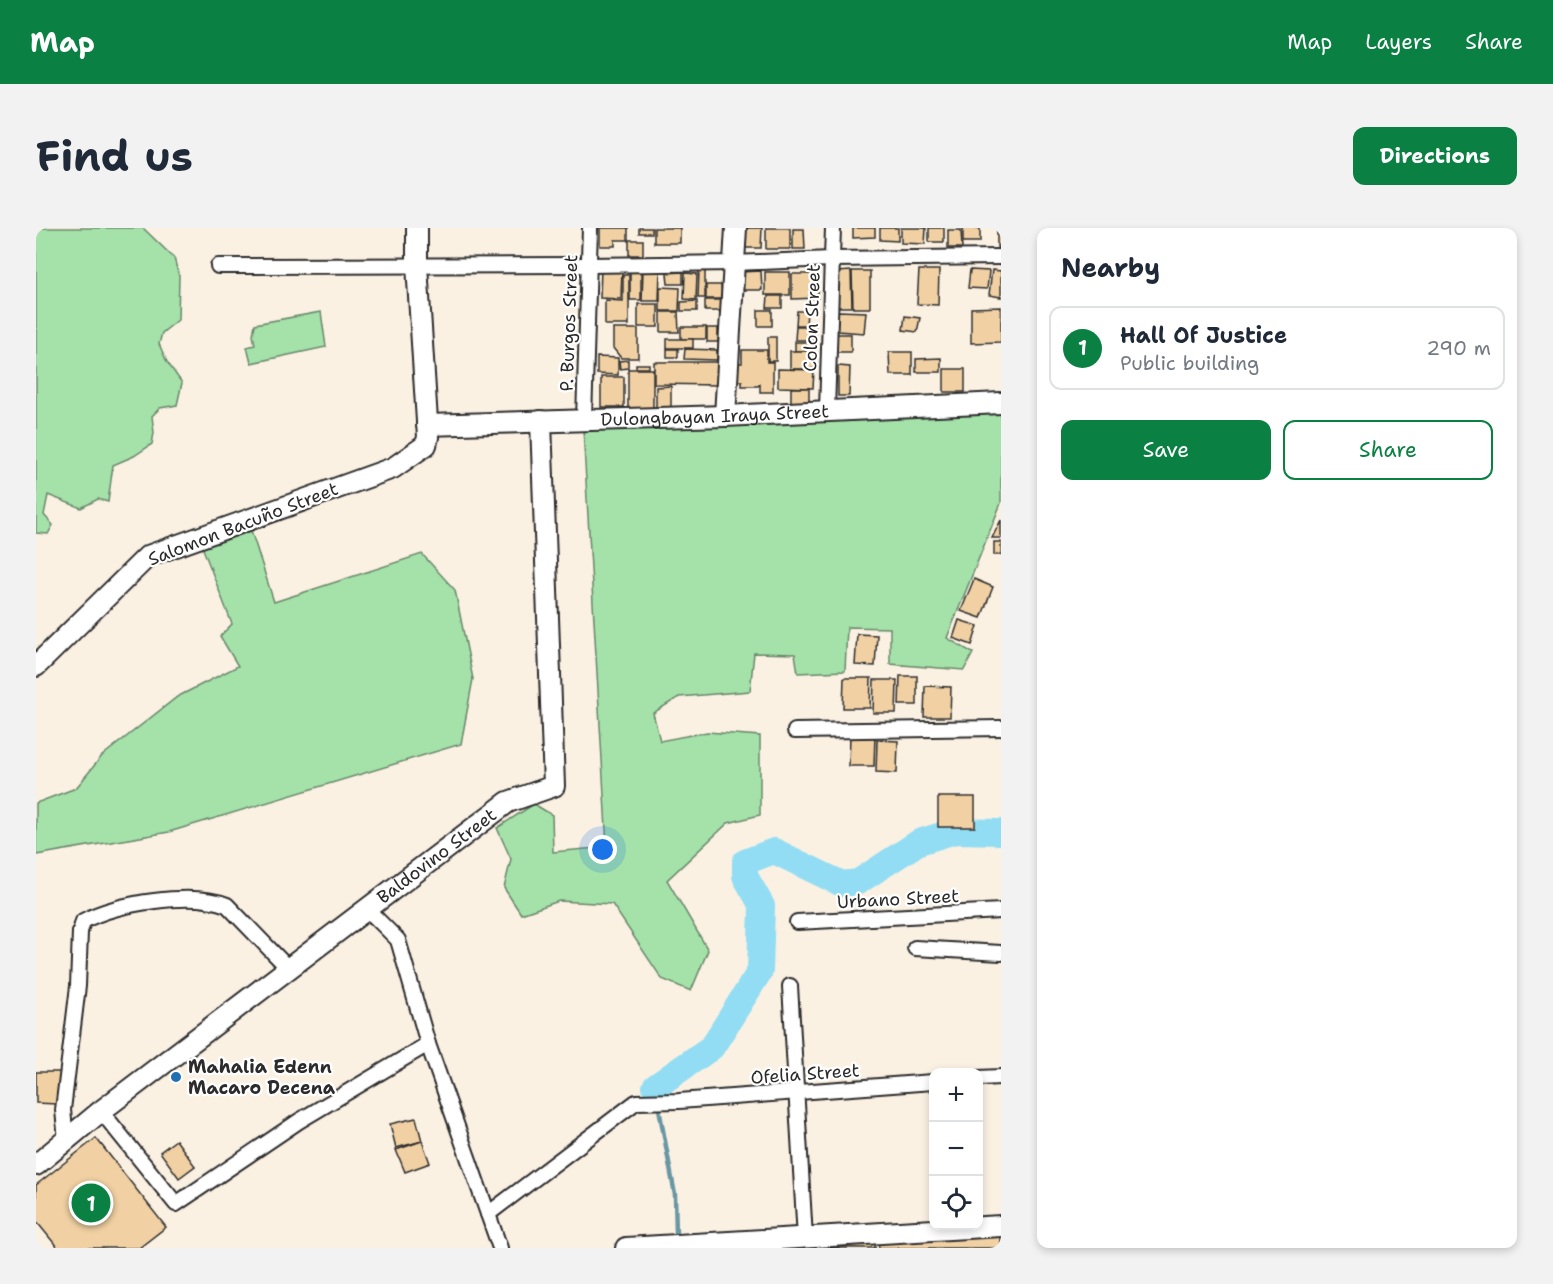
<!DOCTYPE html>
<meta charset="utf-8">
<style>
body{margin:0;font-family:"Shantell Sans",sans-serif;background:#f2f2f3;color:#1f2937}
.controls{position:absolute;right:18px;bottom:18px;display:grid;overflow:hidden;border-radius:12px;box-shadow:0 3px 9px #0003}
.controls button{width:54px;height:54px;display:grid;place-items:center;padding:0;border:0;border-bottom:2px solid #e0e1e3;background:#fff;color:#1f2937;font:30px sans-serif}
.you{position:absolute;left:567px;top:622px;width:21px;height:21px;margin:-15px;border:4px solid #fff;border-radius:50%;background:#1a73e8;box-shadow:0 0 0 9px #1a73e833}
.badge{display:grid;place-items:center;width:39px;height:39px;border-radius:50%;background:#0b8043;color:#fff;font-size:20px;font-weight:700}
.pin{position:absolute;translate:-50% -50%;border:3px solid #fff;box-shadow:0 2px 6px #0006}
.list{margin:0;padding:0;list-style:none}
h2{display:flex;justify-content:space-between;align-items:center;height:78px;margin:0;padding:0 24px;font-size:26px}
h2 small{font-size:20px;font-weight:400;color:#747a83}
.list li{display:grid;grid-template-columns:39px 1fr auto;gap:18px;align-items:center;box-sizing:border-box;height:84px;margin:0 12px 12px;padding:0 12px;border:2px solid #e0e1e3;border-radius:12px}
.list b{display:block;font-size:22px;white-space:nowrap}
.list p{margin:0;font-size:20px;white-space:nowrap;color:#747a83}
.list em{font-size:20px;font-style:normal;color:#747a83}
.actions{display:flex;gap:12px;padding:18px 24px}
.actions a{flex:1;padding:14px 0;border:2px solid #0b8043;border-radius:12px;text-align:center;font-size:21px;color:#0b8043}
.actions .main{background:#0b8043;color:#fff}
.icon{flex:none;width:33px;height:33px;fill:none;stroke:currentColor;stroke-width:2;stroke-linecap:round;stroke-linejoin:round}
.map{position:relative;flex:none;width:965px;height:1020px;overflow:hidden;border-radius:12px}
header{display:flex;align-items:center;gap:36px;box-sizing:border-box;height:84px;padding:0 30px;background:#0b8043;color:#fff}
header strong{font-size:28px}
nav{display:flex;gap:33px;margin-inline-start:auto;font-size:21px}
.intro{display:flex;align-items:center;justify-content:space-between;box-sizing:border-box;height:144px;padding:0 36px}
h1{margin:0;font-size:42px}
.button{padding:15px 27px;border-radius:12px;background:#0b8043;color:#fff;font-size:21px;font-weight:700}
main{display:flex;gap:36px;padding:0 36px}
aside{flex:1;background:#fff;border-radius:12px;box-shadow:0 3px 9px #0003}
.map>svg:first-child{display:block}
</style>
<header>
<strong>Map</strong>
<nav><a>Map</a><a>Layers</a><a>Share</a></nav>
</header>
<div class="intro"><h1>Find us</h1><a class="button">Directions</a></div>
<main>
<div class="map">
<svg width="965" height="1020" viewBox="0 0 965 1020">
<rect width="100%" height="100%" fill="#fbf1e3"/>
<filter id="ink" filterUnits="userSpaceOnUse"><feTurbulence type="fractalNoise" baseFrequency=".0167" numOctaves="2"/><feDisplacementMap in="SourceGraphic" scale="12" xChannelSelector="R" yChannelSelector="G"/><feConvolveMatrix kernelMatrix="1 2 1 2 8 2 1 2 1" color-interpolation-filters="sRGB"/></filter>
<g filter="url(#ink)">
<g fill="#a4e2a9" stroke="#68866a" stroke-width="1.5">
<path d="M 0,0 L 107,0 L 138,30 L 143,48 L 142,92 L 126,105 L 123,116 L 131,134 L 146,155 L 141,177 L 124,180 L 116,188 L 118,205 L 116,216 L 98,228 L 77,237 L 72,274 L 62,271 L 45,280 L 12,267 L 8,287 L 17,297 L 12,306 L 0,305 Z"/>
<path d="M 285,84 L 290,119 L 215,135 L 211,119 L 219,117 L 217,107 L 219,96 Z"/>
<path d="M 965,183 L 965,275 L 911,410 L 937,425 L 928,442 L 854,436 L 854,400 L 811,399 L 809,443 L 762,445 L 759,426 L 718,425 L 714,463 L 643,469 L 617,485 L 624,513 L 671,504 L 724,508 L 724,587 L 692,595 L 631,652 L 672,722 L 655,763 L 626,751 L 576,676 L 523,673 L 485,686 L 468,660 L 475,631 L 461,600 L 498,576 L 516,587 L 517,624 L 571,619 L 547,201 Z"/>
<path d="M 213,296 L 238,374 L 386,326 L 419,362 L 437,451 L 425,516 L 133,604 L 0,627 L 0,575 L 40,560 L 66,528 L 141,469 L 202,438 L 184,408 L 196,396 L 164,313 Z"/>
</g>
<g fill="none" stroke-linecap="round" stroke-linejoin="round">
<path stroke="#6996a3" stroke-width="4.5" d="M 619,859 L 639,967 L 640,1006 L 636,1011"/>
<path stroke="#92ddf3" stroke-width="26" d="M 619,859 L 676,819 L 724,743 L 726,678 L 709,648 L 709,634 L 738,623 L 806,656 L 822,654 L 883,614 L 919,603 L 965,604"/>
</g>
<g fill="#f1d1a3" stroke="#2b2b2b" stroke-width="1.5">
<path d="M 564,0 L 592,0 L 592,12 L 579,12 L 579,18 L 564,18 Z"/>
<rect x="603" y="0" width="13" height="5"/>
<rect x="618" y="0" width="26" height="15"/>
<path d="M 706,0 L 726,0 L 725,20 L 706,20 Z"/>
<rect x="730" y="0" width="24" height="21"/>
<path d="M 817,0 L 839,0 L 839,9 L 817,10 Z"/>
<path d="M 844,0 L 862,0 L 862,13 L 844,12 Z"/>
<path d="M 865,0 L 890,0 L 889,16 L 865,15 Z"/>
<rect x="893" y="0" width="15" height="14"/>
<rect x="927" y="0" width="17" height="14"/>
<rect x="961" y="0" width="4" height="19"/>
<path d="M 757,1 L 768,1 L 769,21 L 757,21 Z"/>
<path d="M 912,2 L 925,2 L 926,20 L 912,20 Z"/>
<rect x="593" y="12" width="14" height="15"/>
<path d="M 565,40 L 586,40 L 585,71 L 564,70 Z"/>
<path d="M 663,40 L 669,40 L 669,70 L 662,70 Z"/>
<rect x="594" y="41" width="11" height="31"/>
<path d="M 607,41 L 624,41 L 623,73 L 606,73 Z"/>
<path d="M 883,42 L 903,42 L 902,77 L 881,76 Z"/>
<path d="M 934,42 L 953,43 L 951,61 L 932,60 Z"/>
<path d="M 956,42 L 965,43 L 965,69 L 953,67 Z"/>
<path d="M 725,43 L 726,62 L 703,62 L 703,44 Z"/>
<path d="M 815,43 L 816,79 L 802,79 L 801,44 Z"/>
<path d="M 816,43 L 834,43 L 834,80 L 817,80 Z"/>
<path d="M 647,44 L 647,56 L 632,56 L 631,45 Z"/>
<rect x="729" y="44" width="25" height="23"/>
<path d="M 649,45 L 661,46 L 660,72 L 648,71 Z"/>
<path d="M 756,46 L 782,46 L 782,70 L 756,71 Z"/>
<path d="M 587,47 L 593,47 L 593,97 L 569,97 L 569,72 L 587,73 Z"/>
<path d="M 670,57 L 685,57 L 686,71 L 670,71 Z"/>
<path d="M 624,59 L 644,60 L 643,83 L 624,83 Z"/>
<path d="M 732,68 L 746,68 L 746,80 L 731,80 Z"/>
<rect x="669" y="72" width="16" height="11"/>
<path d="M 661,73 L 661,83 L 645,83 L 645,74 Z"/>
<rect x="602" y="76" width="20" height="23"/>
<path d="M 965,79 L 965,114 L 935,115 L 935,80 Z"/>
<rect x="722" y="82" width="14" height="16"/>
<path d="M 761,83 L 771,83 L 770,97 L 760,97 Z"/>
<path d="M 802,83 L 830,84 L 828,105 L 801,103 Z"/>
<path d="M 625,84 L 642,84 L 643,104 L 625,104 Z"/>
<path d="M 869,88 L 884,90 L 881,104 L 867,102 Z"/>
<path d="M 760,98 L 779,98 L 779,112 L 759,112 Z"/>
<rect x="645" y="99" width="25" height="12"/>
<rect x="671" y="100" width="11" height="14"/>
<path d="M 577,101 L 602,101 L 602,130 L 585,130 L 577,120 Z"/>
<rect x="800" y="106" width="15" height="18"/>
<rect x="732" y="109" width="8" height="24"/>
<rect x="631" y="111" width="26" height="9"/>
<rect x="759" y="114" width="17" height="9"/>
<rect x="631" y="121" width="11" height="8"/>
<path d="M 649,121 L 681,122 L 681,132 L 648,131 Z"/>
<path d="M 706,122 L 731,122 L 731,134 L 737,134 L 737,164 L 724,164 L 724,156 L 722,158 L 706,158 L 706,153 L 697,153 L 697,135 L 706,135 Z"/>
<rect x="754" y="123" width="25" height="18"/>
<path d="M 853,124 L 876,124 L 876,147 L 854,147 Z"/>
<path d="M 561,129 L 582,130 L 582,147 L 561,146 Z"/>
<path d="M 905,130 L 905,144 L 880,144 L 880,131 Z"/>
<path d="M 592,132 L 592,140 L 584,141 L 583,133 Z"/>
<path d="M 618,134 L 682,134 L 682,157 L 618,156 Z"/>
<rect x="600" y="136" width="13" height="4"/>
<path d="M 802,138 L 814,139 L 813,168 L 802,168 Z"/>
<rect x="592" y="141" width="25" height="40"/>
<path d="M 742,141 L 778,142 L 777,160 L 742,159 Z"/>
<rect x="908" y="141" width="21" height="23"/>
<rect x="565" y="149" width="23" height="30"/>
<path d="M 635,158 L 635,181 L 620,181 L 620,159 Z"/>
<rect x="755" y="160" width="18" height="14"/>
<path d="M 965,292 L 965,310 L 956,310 Z"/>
<rect x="958" y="314" width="7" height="13"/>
<path d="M 938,351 L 957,359 L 945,390 L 925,383 Z"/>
<path d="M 923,392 L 942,398 L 936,417 L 917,410 Z"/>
<path d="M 821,406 L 841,407 L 839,438 L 819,437 Z"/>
<path d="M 864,448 L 881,448 L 881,477 L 863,477 Z"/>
<path d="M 808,450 L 835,450 L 834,480 L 807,480 Z"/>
<path d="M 838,452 L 861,452 L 860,485 L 837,485 Z"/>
<path d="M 889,458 L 915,459 L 914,489 L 888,489 Z"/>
<path d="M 814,507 L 839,507 L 838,538 L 813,538 Z"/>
<path d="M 841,512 L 862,513 L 861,545 L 840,544 Z"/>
<rect x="902" y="569" width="37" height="30"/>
<path d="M 0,844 L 24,844 L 21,876 L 0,875 Z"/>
<path d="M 380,890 L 386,913 L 360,920 L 354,896 Z"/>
<path d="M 60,910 L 130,999 L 103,1020 L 22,1020 L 0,993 L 0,957 Z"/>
<path d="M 140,912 L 159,938 L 143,950 L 124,924 Z"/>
<path d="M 386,913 L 394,935 L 369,944 L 360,922 Z"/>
<path d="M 965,1006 L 965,1020 L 843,1020 L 842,1014 Z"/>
<path d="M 839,1015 L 839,1020 L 776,1020 L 776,1018 Z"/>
</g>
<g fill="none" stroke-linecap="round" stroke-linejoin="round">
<g stroke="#2b2b2b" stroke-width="18">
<g id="street">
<path d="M 182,38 L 552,37 L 698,35 L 795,31 L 965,29"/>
<path d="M 791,182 L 797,0"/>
<path d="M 548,191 L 554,0"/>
<path d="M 759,503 L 965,500"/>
<path d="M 331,681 L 362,712 L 392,816 L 464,1020"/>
<path d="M 761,694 L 965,683"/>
<path d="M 879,720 L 965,725"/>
<path d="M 754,758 L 769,1010"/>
<path d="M 942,850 L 965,849"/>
<path d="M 65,883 L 140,976 L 263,893 L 392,816"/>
<path d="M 30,912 L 27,882 L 42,758 L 44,704 L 47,693 C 81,675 155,663 191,677 L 253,741"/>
<path d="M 452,986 L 600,874 L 643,873 L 897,854"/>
</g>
</g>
<g stroke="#2b2b2b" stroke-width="24">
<g id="secondary">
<path d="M 689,188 L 700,0"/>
<path id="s1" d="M 391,197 L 689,188 L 965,175"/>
<path d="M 0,438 L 112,328 L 357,240 L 390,217 L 392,209 L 381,37 L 381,0"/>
<path id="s2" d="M 0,937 L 65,883 L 472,574 L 518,558 L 505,193"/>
<path d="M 590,1020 L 965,998"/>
</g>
</g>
<use href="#street" stroke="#fff" stroke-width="14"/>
<use href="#secondary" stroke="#fff" stroke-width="20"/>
</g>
</g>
<circle fill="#1f6fb2" stroke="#fff" stroke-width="2" cx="140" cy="849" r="6"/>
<g text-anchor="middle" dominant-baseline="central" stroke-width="4.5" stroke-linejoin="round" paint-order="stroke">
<g font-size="18" fill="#2b2b2b" stroke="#fff">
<text transform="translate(776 90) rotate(-88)">Colon Street</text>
<text transform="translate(533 95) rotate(-88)">P. Burgos Street</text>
<text stroke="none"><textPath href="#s1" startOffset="288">Dulongbayan Iraya Street</textPath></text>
<text transform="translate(207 296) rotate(-21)">Salomon Bacuño Street</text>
<text stroke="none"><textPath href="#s2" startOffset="506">Baldovino Street</textPath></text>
<text transform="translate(862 671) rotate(-3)">Urbano Street</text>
<text transform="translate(769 846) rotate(-4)">Ofelia Street</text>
</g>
<g font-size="18" font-weight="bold" fill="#2b2b2b" stroke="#fff" text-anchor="start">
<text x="152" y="839">Mahalia Edenn<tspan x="152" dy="21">Macaro Decena</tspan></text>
</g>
</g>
</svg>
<div class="controls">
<button>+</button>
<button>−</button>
<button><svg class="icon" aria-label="locate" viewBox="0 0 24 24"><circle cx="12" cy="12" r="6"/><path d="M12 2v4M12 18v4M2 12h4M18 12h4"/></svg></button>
</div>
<div class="you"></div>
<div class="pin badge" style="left:55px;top:975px">1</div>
</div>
<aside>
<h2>Nearby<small></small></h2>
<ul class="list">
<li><span class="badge">1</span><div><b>Hall Of Justice</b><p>Public building</p></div><em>290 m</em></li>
</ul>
<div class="actions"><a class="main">Save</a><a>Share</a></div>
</aside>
</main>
